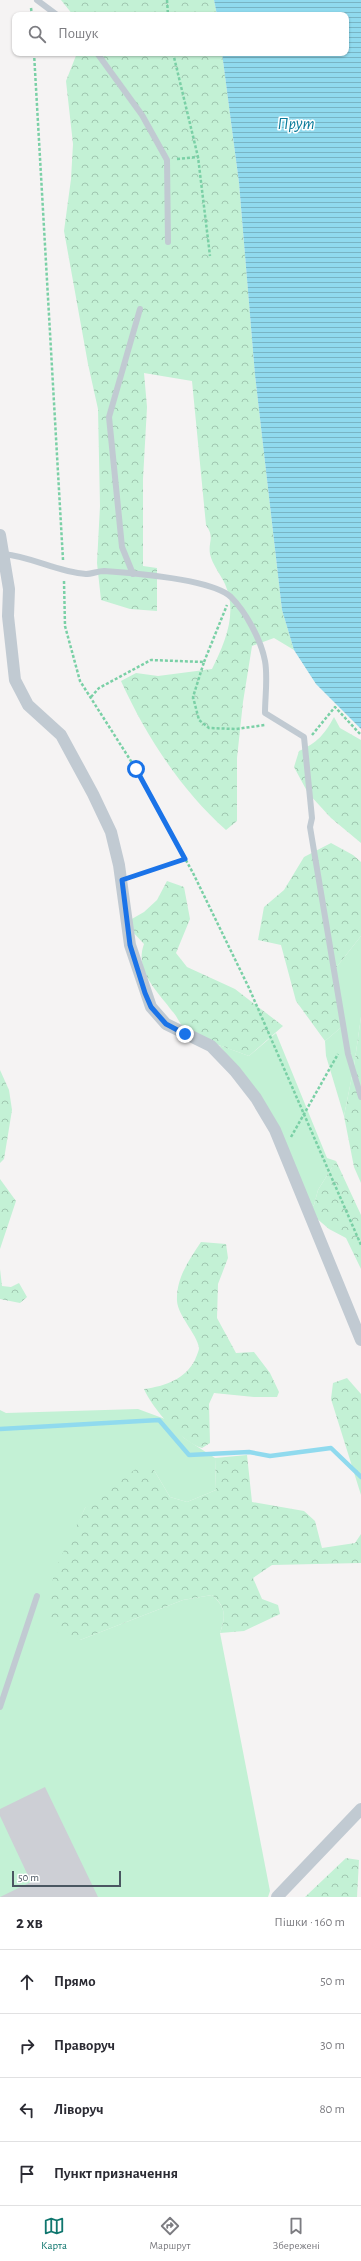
<!DOCTYPE html>
<html lang="uk">
<meta charset="utf-8">
<style>
body{margin:0;font-family:"Alegreya Sans",sans-serif;background:#f7f7f7;color:#2b2b33}
.scale{position:absolute;left:12px;bottom:10px;width:109px;box-sizing:border-box;padding-left:4px;border:2px solid #4a5661;border-top:0;font-size:11px;line-height:14px;white-space:nowrap;color:#4a5661;-webkit-text-stroke:3px #fff;paint-order:stroke}
.stop{position:absolute;width:12px;height:12px;margin:-9px;border:3px solid #1a73e8;border-radius:50%;background:#fff}
.stop.end{background:#1a73e8;border-color:#fff;box-shadow:0 1px 4px #0008}
.list{margin:0;padding:0;list-style:none}
h2{display:flex;justify-content:space-between;align-items:center;height:52px;margin:0;padding:0 16px;font-size:17px}
h2 small{font-size:13px;font-weight:400;color:#7c7c81}
.list li{display:grid;grid-template-columns:26px 1fr auto;gap:12px;align-items:center;box-sizing:border-box;height:64px;padding:0 16px;border-top:1px solid #e1e1e2}
.list b{display:block;font-size:15px;white-space:nowrap}
.list em{font-size:13px;font-style:normal;color:#7c7c81}
.icon{flex:none;width:22px;height:22px;fill:none;stroke:currentColor;stroke-width:2;stroke-linecap:round;stroke-linejoin:round}
.map{position:relative;flex:none;width:361px;height:1897px;overflow:hidden}
.search{position:absolute;background:#fff;box-shadow:0 1px 3px #0004;left:12px;right:12px;top:12px;height:44px;display:flex;align-items:center;gap:10px;box-sizing:border-box;padding:0 14px;border-radius:8px;color:#7c7c81;font-size:15px}
.sheet{height:308px;background:#fff}
nav{display:flex;justify-content:space-around;align-items:center;box-sizing:border-box;height:56px;border-top:1px solid #e1e1e2;background:#fff;font-size:11px;color:#7c7c81}
nav a{display:grid;justify-items:center;gap:2px}
nav .on{color:#0f766e}
.map>svg:first-child{display:block}
</style>
<div class="map">
<svg width="361" height="1897" viewBox="0 0 361 1897">
<defs>
<pattern id="forest-crowns" width="20" height="18" patternUnits="userSpaceOnUse"><rect width="20" height="18" fill="#c3f1d5"/><path d="M2 6a3 3 0 1 1 6 0M12 15a3 3 0 1 1 6 0" fill="none" stroke="#a0c6b0"/></pattern>
<pattern id="water-rules" width="6" height="5" patternUnits="userSpaceOnUse"><rect width="6" height="5" fill="#90daee"/><path d="M0 2.5h6" fill="none" stroke="#78b4c4"/></pattern>
</defs>
<rect width="100%" height="100%" fill="#f5f3f3"/>
<g fill="#c3f1d5">
<path d="M 361,936 L 361,1017 L 354,1066 L 344,1116 L 326,1056 L 325,1041 L 344,1025 L 335,969 Z"/>
<path d="M 276,1033 L 327,1158 L 336,1161 L 318,1190 L 314,1205 L 311,1208 L 237,1068 L 219,1045 L 249,1056 Z"/>
<path d="M 138,1409 L 165,1419 L 184,1438 L 215,1458 L 216,1490 L 187,1502 L 170,1497 L 154,1470 L 85,1508 L 72,1537 L 80,1640 L 183,1600 L 212,1595 C 226,1608 226,1615 220,1633 L 270,1891 L 268,1897 L 0,1897 L 0,1410 L 6,1413 Z"/>
</g>
<g fill="url(#forest-crowns)">
<path d="M 61,0 L 214,0 L 217,15 L 73,15 Z"/>
<path d="M 77,53 L 222,53 L 239,183 L 255,375 L 282,610 L 294,650 L 274,638 L 252,646 L 243,702 L 237,758 L 237,821 L 226,830 C 181,790 146,736 121,681 L 136,673 L 158,676 L 212,669 C 225,643 238,613 225,584 C 221,575 212,564 210,554 C 208,541 215,538 206,525 L 192,381 L 144,373 L 147,407 L 143,479 L 143,566 L 157,568 L 157,611 L 130,609 L 101,600 L 97,563 L 100,506 L 98,409 L 88,364 L 64,231 L 71,179 L 73,144 L 66,81 Z"/>
<path d="M 334,717 L 340,728 L 361,740 L 361,843 L 331,818 L 308,793 L 294,767 L 299,751 C 317,743 325,734 334,717 Z"/>
<path d="M 331,843 L 353,855 L 361,862 L 361,936 L 335,969 L 344,1025 L 325,1041 L 296,1001 L 281,945 L 258,940 L 264,907 L 284,890 L 304,857 Z"/>
<path d="M 167,881 L 184,887 L 190,919 L 176,953 L 187,967 L 235,989 L 283,1026 L 249,1056 C 236,1051 193,1037 184,1029 C 180,1024 177,1016 172,1011 C 158,992 134,971 144,944 L 131,930 L 130,920 L 144,912 L 157,900 Z"/>
<path d="M 361,1017 L 361,1183 L 354,1167 L 344,1116 L 354,1066 Z"/>
<path d="M 0,1070 L 9,1090 L 12,1110 L 4,1159 L 0,1163 Z"/>
<path d="M 336,1161 L 361,1215 L 361,1269 L 346,1238 L 329,1229 L 315,1217 L 311,1208 L 314,1205 L 318,1190 Z"/>
<path d="M 0,1179 L 16,1201 L 0,1249 Z"/>
<path d="M 201,1242 L 226,1244 L 228,1258 L 218,1284 L 217,1318 L 236,1353 L 254,1352 L 270,1373 L 279,1392 L 277,1397 L 254,1397 L 214,1393 L 209,1404 L 210,1443 L 202,1448 C 182,1443 152,1408 144,1389 C 166,1386 185,1379 195,1360 C 196,1357 199,1351 199,1348 C 197,1334 178,1316 177,1301 C 176,1278 189,1260 201,1242 Z"/>
<path d="M 0,1269 L 2,1286 L 11,1287 L 19,1283 L 27,1297 L 20,1303 L 0,1299 Z"/>
<path d="M 347,1378 L 361,1394 L 361,1495 L 331,1399 L 333,1383 Z"/>
<path d="M 247,1455 L 252,1502 L 304,1511 L 315,1521 L 322,1548 L 355,1543 L 361,1534 L 361,1563 L 272,1565 L 253,1578 L 262,1599 L 278,1605 L 280,1614 L 244,1631 L 220,1633 C 226,1616 226,1607 212,1595 L 183,1600 L 80,1640 L 60,1636 L 48,1615 L 54,1571 L 85,1508 L 110,1487 L 143,1464 L 154,1470 L 170,1497 L 187,1502 L 216,1490 L 215,1458 Z"/>
<path d="M 346,1858 L 359,1860 L 357,1897 L 305,1897 Z"/>
</g>
<path fill="url(#water-rules)" d="M 214,0 L 361,0 L 361,729 L 316,684 L 294,650 L 282,610 L 255,375 L 239,183 L 222,53 L 346,53 L 346,15 L 217,15 Z"/>
<g fill="none" stroke-linecap="round" stroke-linejoin="round">
<path stroke="#90daee" stroke-width="4.5" d="M 0,1429 L 159,1420 L 189,1455 L 249,1452 L 270,1456 L 331,1448 L 361,1477"/>
</g>
<path fill="#cdcfd5" d="M 45,1787 L 98,1897 L 0,1897 L 31,1882 L 0,1816 L 0,1809 Z"/>
<g fill="none" stroke-linecap="round" stroke-linejoin="round">
<g stroke="#7ad0a6" stroke-width="2.5" stroke-dasharray="3 2" stroke-linecap="butt">
<path d="M 167,0 L 168,15"/>
<path d="M 31,8 L 32,15"/>
<path d="M 34,53 L 63,560"/>
<path d="M 173,53 L 198,157 L 210,256"/>
<path d="M 177,159 L 198,157"/>
<path d="M 64,581 L 65,626 L 80,681 L 136,769 L 193,873 L 249,988 L 361,1245"/>
<path d="M 204,662 L 227,605"/>
<path d="M 91,697 L 99,688 L 151,660 L 204,662 L 193,697 L 199,720 L 209,728 L 236,729 L 265,725"/>
<path d="M 312,735 L 335,707 L 361,735"/>
<path d="M 133,876 L 185,859"/>
<path d="M 291,1137 L 338,1054"/>
</g>
<g stroke="#c1cad2" stroke-width="6">
<path d="M 37,0 L 57,15"/>
<path d="M 97,53 L 142,115 L 167,160 L 168,242"/>
<path d="M 4,554 C 33,557 57,572 86,574 C 92,574 98,571 104,571 C 132,573 212,579 231,597 C 246,612 261,640 265,661 C 268,677 265,697 265,713 L 304,737 L 312,818 L 310,827 L 348,1054 L 361,1097"/>
<path d="M 133,574 L 122,547 L 109,417 L 140,309"/>
<path d="M 0,1707 L 37,1596"/>
</g>
<g stroke="#c1cad2" stroke-width="12">
<path d="M 0,535 L 9,589 L 8,616 L 15,680 L 28,705 L 61,735 L 93,794 L 111,832 L 119,865 L 130,945 L 151,1007 L 166,1024 L 211,1046 L 235,1071 L 256,1098 L 275,1130 L 361,1340"/>
<path d="M 277,1897 L 361,1809"/>
</g>
</g>
<g fill="none" stroke-linecap="round" stroke-linejoin="round">
<path stroke="#1a73e8" stroke-width="5" d="M 136,769 L 185,859 L 122,880 L 130,945 L 145,993 L 151,1007 L 166,1024 L 185,1034"/>
</g>
<g text-anchor="middle" dominant-baseline="central" stroke-width="3" stroke-linejoin="round" paint-order="stroke">
<g font-size="17" font-style="italic" fill="#0c7c9b" stroke="#fff">
<text x="296" y="123">Прут</text>
</g>
</g>
</svg>
<div class="scale">50 m</div>
<div class="stop" style="left:136px;top:769px"></div>
<div class="stop end" style="left:185px;top:1034px"></div>
<div class="search"><svg class="icon" aria-label="search" viewBox="0 0 24 24"><circle cx="10" cy="10" r="6"/><path d="M15 15l6 6"/></svg>Пошук</div>
</div>
<section class="sheet">
<h2>2 хв<small>Пішки · 160 m</small></h2>
<ul class="list">
<li><svg class="icon" aria-label="ahead" viewBox="0 0 24 24"><path d="M12 20V5M6 11l6-6 6 6"/></svg><div><b>Прямо</b></div><em>50 m</em></li>
<li><svg class="icon" aria-label="right" viewBox="0 0 24 24"><path d="M7 20v-9h11M14 6l5 5-5 5"/></svg><div><b>Праворуч</b></div><em>30 m</em></li>
<li><svg class="icon" aria-label="left" viewBox="0 0 24 24"><path d="M17 20v-9H6M10 6l-5 5 5 5"/></svg><div><b>Ліворуч</b></div><em>80 m</em></li>
<li><svg class="icon" aria-label="arrive" viewBox="0 0 24 24"><path d="M6 21V4h12l-3 4 3 4H6"/></svg><div><b>Пункт призначення</b></div></li>
</ul>
</section>
<nav>
<a class="on"><svg class="icon" aria-label="map" viewBox="0 0 24 24"><path d="M3 6l6-2 6 2 6-2v14l-6 2-6-2-6 2zM9 4v14M15 6v14"/></svg>Карта</a>
<a><svg class="icon" aria-label="directions" viewBox="0 0 24 24"><path d="M12 3l9 9-9 9-9-9zM9 14v-3h6M13 9l2 2-2 2"/></svg>Маршрут</a>
<a><svg class="icon" aria-label="saved" viewBox="0 0 24 24"><path d="M7 4h10v16l-5-4-5 4z"/></svg>Збережені</a>
</nav>
